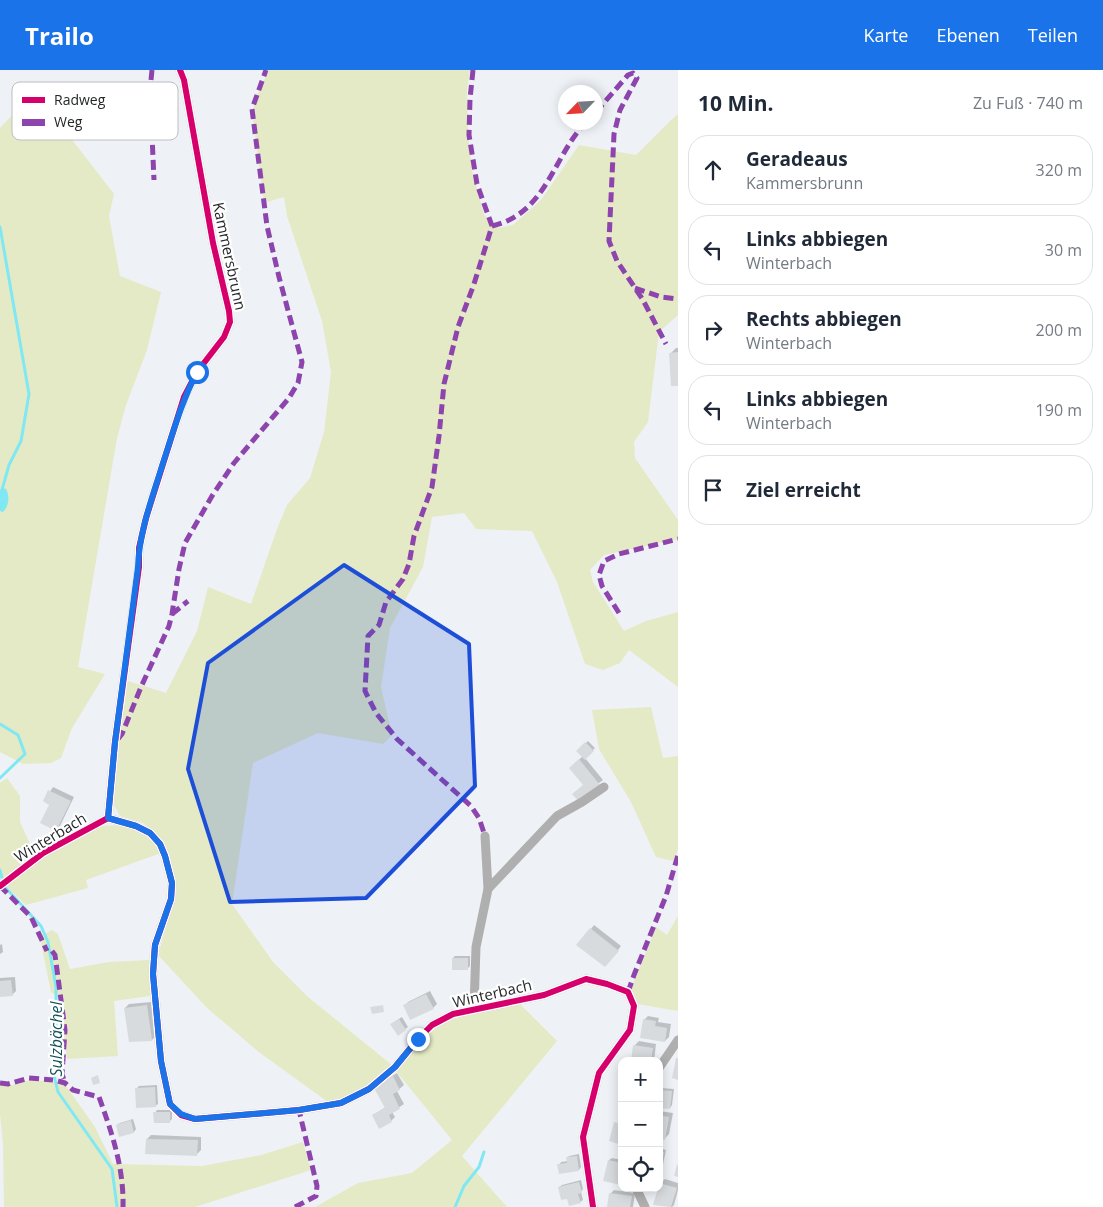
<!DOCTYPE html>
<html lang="de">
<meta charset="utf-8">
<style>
body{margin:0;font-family:"Open Sans",sans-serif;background:#f2f2f3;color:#1f2937}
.controls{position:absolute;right:15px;bottom:15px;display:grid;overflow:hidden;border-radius:10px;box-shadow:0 2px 12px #0003}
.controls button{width:45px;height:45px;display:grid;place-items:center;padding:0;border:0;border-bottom:1px solid #e0e1e3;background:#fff;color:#1f2937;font:25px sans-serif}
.compass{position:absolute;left:558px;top:15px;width:45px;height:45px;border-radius:50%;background:#fff;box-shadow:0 2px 12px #0003;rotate:245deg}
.stop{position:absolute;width:15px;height:15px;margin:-11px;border:4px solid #1a73e8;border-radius:50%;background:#fff}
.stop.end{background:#1a73e8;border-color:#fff;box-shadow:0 1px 5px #0008}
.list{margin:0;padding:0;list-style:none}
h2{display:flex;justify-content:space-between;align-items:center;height:65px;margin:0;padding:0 20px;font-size:21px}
h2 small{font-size:16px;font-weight:400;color:#747a83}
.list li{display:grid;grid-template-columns:32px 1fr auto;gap:15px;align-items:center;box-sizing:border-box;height:70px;margin:0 10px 10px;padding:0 10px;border:1px solid #e0e1e3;border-radius:20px}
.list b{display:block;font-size:19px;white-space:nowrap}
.list p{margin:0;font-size:16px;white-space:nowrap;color:#747a83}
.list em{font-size:16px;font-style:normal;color:#747a83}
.icon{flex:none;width:28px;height:28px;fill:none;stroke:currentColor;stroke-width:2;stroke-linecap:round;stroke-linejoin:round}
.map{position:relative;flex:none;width:678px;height:1137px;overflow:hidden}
header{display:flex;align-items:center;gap:30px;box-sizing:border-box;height:70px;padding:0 25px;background:#1a73e8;color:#fff}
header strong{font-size:24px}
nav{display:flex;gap:28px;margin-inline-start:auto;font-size:18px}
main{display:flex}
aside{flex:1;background:#fff}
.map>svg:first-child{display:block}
</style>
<header>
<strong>Trailo</strong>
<nav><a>Karte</a><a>Ebenen</a><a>Teilen</a></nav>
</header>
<main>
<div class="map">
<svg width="678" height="1137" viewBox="0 0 678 1137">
<rect width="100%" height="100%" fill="#eef2f6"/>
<g fill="#e4eac5">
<path d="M 269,0 L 470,0 L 467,20 L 468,64 L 472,100 L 484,145 L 498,158 L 513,155 L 541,130 L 579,75 L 636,85 L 671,50 L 678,44 L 678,245 L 659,262 L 648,352 L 634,372 L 635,388 L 678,450 L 678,469 L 604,485 L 590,500 L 593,512 L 624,561 L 646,551 L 678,542 L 678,617 L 629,580 L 620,593 L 603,600 L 585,594 L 557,512 L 532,461 L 476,459 L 464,443 L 432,447 L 423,497 L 390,558 L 381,617 L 392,665 L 383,674 L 318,663 L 253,693 L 232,834 L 273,892 L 308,927 L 392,995 L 371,1013 L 354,1024 L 328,1032 L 260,983 L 207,938 L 158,885 L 174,829 L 162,771 L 155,762 L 143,753 L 120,746 L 114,735 L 117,683 L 128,611 L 166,623 L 197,561 L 208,517 L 251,534 L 277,459 L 287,435 L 310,408 L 324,362 L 331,302 L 322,251 L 287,146 L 284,127 L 264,133 L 252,43 L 257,25 Z"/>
<path d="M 20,37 L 59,53 L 114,124 L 109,146 L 120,206 L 161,222 L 147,280 L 126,335 L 117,368 L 78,597 L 105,604 L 72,658 L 61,688 L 51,693 L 23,694 L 0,682 L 0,58 Z"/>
<path d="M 651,637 L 663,688 L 678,686 L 678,780 L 673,791 L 656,787 L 631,732 L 599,679 L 592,640 Z"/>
<path d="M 7,708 L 20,726 L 20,752 L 35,785 L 0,811 L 0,713 Z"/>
<path d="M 121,755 C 140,762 152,763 161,783 L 86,810 L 88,818 L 26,835 L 5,815 L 45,785 L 75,768 L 103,756 Z"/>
<path d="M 678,846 L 678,941 L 637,934 L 631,919 L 656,857 L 667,865 Z"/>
<path d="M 52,860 L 58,864 L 70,899 L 109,892 L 150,890 L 150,926 L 114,931 L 118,986 L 67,989 L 59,928 L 51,922 L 41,873 L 42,865 Z"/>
<path d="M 520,934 L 557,971 L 462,1086 L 507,1137 L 315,1137 L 358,1113 L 412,1103 L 452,1070 L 396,1001 C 412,981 429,954 455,946 C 475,940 499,938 520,934 Z"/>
<path d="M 31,1010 L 64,1013 L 95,1057 L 113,1094 L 202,1096 L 261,1085 L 303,1072 L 311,1100 L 195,1137 L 4,1137 L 3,1074 L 0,1044 L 0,1015 L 12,1015 Z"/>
</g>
<path fill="#80e8f2" d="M 2,418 L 6,419 C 10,426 9,436 3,442 L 0,441 L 0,420 Z"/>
<g fill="#0003">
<path d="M 676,278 L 678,278 L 678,315 L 670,284 Z"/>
<path d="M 588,671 L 595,678 L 585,688 L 603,710 L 578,729 L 584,714 L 574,694 L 583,686 L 578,681 Z"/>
<path d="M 53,717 L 74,727 L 60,756 L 56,759 L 51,734 L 44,731 Z"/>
<path d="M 594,855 L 621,876 L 609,892 L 591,859 Z"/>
<path d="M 2,874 L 3,882 L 0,884 L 0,875 Z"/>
<path d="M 455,886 L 470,886 L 470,896 L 467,899 L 453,888 Z"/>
<path d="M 15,907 L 16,921 L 12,925 L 0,926 L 0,908 Z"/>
<path d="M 430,921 L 437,934 L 433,938 L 405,936 L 408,932 Z"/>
<path d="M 151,932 L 156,966 L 152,970 L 125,938 L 129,934 Z"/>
<path d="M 648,946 L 659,948 L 658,952 L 671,954 L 669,967 L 665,971 L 644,950 Z"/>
<path d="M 402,947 L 408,957 L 398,964 L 394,952 Z"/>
<path d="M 639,971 L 656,974 L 654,991 L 632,991 L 635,975 Z"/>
<path d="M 397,1003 L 404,1015 L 397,1021 L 404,1034 L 392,1042 L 395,1047 L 391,1051 L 373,1045 L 386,1037 L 380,1014 Z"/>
<path d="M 157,1015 L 158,1034 L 155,1036 L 137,1018 L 139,1016 Z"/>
<path d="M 661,1018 L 674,1019 L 672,1035 L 670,1038 L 659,1037 L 659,1020 Z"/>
<path d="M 157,1040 L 172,1040 L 172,1049 L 169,1052 L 155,1043 Z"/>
<path d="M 659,1041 L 673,1043 L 669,1064 L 665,1068 L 659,1067 Z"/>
<path d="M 133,1049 L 136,1059 L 134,1062 L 120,1065 L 117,1055 L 120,1053 Z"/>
<path d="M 151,1065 L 201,1067 L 201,1080 L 197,1084 L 147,1069 Z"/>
<path d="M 659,1078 L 666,1080 L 662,1099 L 659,1101 Z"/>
<path d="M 579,1084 L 581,1097 L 579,1100 L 559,1095 L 561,1092 L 568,1091 L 567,1088 L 569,1086 Z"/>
<path d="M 612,1088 L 622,1090 L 622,1112 L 620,1113 L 609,1090 Z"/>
<path d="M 665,1109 L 678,1113 L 678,1120 L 674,1135 L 672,1137 L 655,1134 L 661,1113 Z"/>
<path d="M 581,1110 L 583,1119 L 581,1122 L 583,1130 L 580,1132 L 568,1127 L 559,1117 L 562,1115 Z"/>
<path d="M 614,1120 L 635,1123 L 633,1137 L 608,1137 L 610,1124 Z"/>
</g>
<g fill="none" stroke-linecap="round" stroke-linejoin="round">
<g stroke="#80e8f2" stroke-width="3">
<path d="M 0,157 L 29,324 L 21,371 L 9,395 L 0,427"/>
<path d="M 0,654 L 18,665 L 25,684 L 0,708"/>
<path d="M 0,800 L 4,816 L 41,856 L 48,872 L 56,917 L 56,963 L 53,1001 L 58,1022 L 112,1099 L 117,1137"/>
<path d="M 455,1137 L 464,1116 L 479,1097 L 484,1082"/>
</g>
</g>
<g fill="#d8dbde">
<path d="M 678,282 L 678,316 L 671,316 L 669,283 Z"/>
<path d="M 585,672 L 594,681 L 585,690 L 576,681 Z"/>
<path d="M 579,689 L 600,715 L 578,731 L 572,724 L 583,715 L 569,698 Z"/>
<path d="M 48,720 L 71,731 L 56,761 L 40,753 L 49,735 L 43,731 Z"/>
<path d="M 590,858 L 619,881 L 605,897 L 576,875 Z"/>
<rect x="452" y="888" width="16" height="12"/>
<path d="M 11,910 L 13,926 L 0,927 L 0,911 Z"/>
<path d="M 426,924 L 434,939 L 410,950 L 403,935 Z"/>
<path d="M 147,935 L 152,971 L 129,972 L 124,938 Z"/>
<path d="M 383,935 L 384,942 L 372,944 L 370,937 Z"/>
<path d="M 399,949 L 406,960 L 398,966 L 390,954 Z"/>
<path d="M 643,949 L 656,951 L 655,956 L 667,958 L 665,972 L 640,968 Z"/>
<path d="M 633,975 L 653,978 L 651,991 L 631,991 Z"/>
<path d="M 676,988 L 678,988 L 678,1010 L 672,1008 Z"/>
<path d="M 98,1005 L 100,1013 L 93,1015 L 91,1008 Z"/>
<path d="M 393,1006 L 400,1020 L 393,1024 L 400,1039 L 389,1045 L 392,1052 L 379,1059 L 372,1045 L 385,1038 L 374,1018 Z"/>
<path d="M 155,1017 L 156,1037 L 136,1038 L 135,1018 Z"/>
<path d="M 659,1020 L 672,1021 L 670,1039 L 659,1038 Z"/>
<path d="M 153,1042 L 170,1042 L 170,1053 L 154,1053 Z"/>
<path d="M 659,1045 L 669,1047 L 665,1070 L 659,1068 Z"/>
<path d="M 131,1050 L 134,1063 L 119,1067 L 116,1055 Z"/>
<path d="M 614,1052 L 622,1054 L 622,1075 L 609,1071 Z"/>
<path d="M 146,1069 L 198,1070 L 197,1086 L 145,1084 Z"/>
<path d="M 659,1081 L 664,1082 L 660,1101 L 659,1101 Z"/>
<path d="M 577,1086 L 579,1101 L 559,1104 L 557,1094 L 567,1093 L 566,1087 Z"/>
<path d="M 608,1090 L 622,1093 L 621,1115 L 603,1111 Z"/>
<path d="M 677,1094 L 678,1095 L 678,1107 L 674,1106 Z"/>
<path d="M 579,1112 L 582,1123 L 578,1124 L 581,1133 L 569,1136 L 567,1129 L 561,1130 L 558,1117 Z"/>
<path d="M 659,1113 L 677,1118 L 671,1137 L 653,1135 L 658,1118 L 659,1118 Z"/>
<path d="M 609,1123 L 632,1126 L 630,1137 L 607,1137 Z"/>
</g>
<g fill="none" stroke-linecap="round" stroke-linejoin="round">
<g stroke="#afafaf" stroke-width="9">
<path d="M 108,748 L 115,672 L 139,497 L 139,478 L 146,448 L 184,327 L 197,302 L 224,267 L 230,252 L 229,241 L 213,173 L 184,10 L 180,0"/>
<path d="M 0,816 L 43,783 L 108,748 L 136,756 L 150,763 L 160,774 L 165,786 L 172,813 L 171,829 L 155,875 L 153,904 L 161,991 L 170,1034 L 181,1045 L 195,1049 L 299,1040 L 341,1033 L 369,1019 L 395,997 L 418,969 L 432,955 L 453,944 L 544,925 L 586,909 L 607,914 L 628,922 L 634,936 L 630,960 L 599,1003 L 583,1067 L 593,1137"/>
<path d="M 488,819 L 557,746 L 582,732 L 604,717"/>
<path d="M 474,938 L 476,877 L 488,819 L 485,766"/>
<path d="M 659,998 L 678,970"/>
<path d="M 636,1118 L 645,1137"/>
</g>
<g stroke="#8e44ad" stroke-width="5" stroke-dasharray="10 5" stroke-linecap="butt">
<path d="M 152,0 L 150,20 L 154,110"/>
<path d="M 473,0 L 470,29 L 469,65 L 477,114 L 492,156 L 474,214 L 458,257 L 444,314 L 439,366 L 432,417 L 414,466 L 409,494 L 403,509 L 386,532 L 379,555 L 368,566 L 365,621 L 376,643 L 397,669 L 471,736 L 479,748 L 485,766"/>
<path d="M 596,42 L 628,5 L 633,3 L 637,8 L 620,40 L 614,64 L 609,171 L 617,191 L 643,230 L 666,274"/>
<path d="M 492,156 C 547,143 552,88 586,52"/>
<path d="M 635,218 L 661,227 L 678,229"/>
<path d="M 619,543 L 602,516 L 599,505 L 604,491 L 619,484 L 678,469"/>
<path d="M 172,544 L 188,531"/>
<path d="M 118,669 L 122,664 L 141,617 L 169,556 L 172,544 L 179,499 L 185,473 L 212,426 L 234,393 L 289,328 L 298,313 L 302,292 L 279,207 L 267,156 L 252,39 L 266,0"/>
<path d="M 0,816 L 31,847 L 47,881"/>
<path d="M 52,881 L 55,885 L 65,960 L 62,1004 L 65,1013"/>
<path d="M 628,922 L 634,905 L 666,826 L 678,785"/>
<path d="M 58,1011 L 65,1013 L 73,1020 L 99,1027 C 112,1063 124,1098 123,1137"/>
<path d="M 0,1013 L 8,1014 L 29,1008 L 53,1010"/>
<path d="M 295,1137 L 316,1126 L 317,1116 L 299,1040"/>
</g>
<g stroke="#fff" stroke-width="9">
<g id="cycleway">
<path d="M 108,748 L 115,672 L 139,497 L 139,478 L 146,448 L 184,327 L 197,302 L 224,267 L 230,252 L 229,241 L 213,173 L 184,10 L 180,0"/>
<path d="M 0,816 L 43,783 L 108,748 L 136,756 L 150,763 L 160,774 L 165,786 L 172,813 L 171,829 L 155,875 L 153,904 L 161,991 L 170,1034 L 181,1045 L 195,1049 L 299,1040 L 341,1033 L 369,1019 L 395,997 L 418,969 L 432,955 L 453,944 L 544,925 L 586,909 L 607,914 L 628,922 L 634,936 L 630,960 L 599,1003 L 583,1067 L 593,1137"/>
</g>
</g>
<use href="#cycleway" stroke="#d6006c" stroke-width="6"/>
</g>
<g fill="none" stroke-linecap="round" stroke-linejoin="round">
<path stroke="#1a73e8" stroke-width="6" d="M 197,302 C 181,333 173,363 162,396 C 152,429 139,462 138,497 L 115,672 L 108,748 L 136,756 L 150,763 L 160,774 L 165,786 L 172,813 L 171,829 L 155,875 L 153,904 L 161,991 L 170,1034 L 181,1044 L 195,1049 L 299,1040 L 341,1033 L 369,1019 L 395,997 L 418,969"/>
</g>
<path fill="#1d4ed8" fill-opacity="0.2" stroke="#1d4ed8" stroke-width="4" stroke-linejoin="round" d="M 344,495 L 469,574 L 475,716 L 366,828 L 230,832 L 188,699 L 208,593 Z"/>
<g text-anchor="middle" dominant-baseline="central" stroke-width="4.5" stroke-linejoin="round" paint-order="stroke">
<g font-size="15" fill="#242729" stroke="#fff">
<text transform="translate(230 186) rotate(78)">Kammersbrunn</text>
<text transform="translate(50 767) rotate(-31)">Winterbach</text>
<text transform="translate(492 923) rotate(-13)">Winterbach</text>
</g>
<g font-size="16" font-style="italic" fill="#125157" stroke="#fff">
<text transform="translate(56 969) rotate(-90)">Sulzbächel</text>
</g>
</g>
<rect x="12" y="12" width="166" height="58" rx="8" fill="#fff" stroke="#bdbebf" stroke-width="1"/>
<rect x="22" y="27" width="23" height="6" fill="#d6006c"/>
<rect x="22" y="49" width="23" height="7" fill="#8e44ad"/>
<g font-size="14" fill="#242729">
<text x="54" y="35">Radweg</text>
<text x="54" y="57">Weg</text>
</g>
</svg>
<div class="controls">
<button>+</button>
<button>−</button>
<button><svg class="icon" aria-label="locate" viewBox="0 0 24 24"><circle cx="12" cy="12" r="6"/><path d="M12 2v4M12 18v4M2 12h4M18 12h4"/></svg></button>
</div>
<svg class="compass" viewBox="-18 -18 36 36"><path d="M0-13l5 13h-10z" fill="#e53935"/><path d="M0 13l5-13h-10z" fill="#747a83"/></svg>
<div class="stop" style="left:197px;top:302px"></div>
<div class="stop end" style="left:418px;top:969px"></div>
</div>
<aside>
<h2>10 Min.<small>Zu Fuß · 740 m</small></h2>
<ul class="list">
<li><svg class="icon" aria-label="ahead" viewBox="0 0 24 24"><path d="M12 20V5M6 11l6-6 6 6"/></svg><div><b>Geradeaus</b><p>Kammersbrunn</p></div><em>320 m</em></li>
<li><svg class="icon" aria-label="left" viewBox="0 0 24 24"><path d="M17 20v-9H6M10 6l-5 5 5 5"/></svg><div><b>Links abbiegen</b><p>Winterbach</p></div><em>30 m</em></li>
<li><svg class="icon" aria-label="right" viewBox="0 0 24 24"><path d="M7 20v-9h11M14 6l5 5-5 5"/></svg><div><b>Rechts abbiegen</b><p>Winterbach</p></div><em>200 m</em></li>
<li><svg class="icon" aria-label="left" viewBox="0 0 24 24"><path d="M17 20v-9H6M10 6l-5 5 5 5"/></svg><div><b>Links abbiegen</b><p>Winterbach</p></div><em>190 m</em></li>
<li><svg class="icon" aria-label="arrive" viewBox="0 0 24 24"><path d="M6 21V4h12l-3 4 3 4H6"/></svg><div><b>Ziel erreicht</b></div></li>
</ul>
</aside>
</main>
